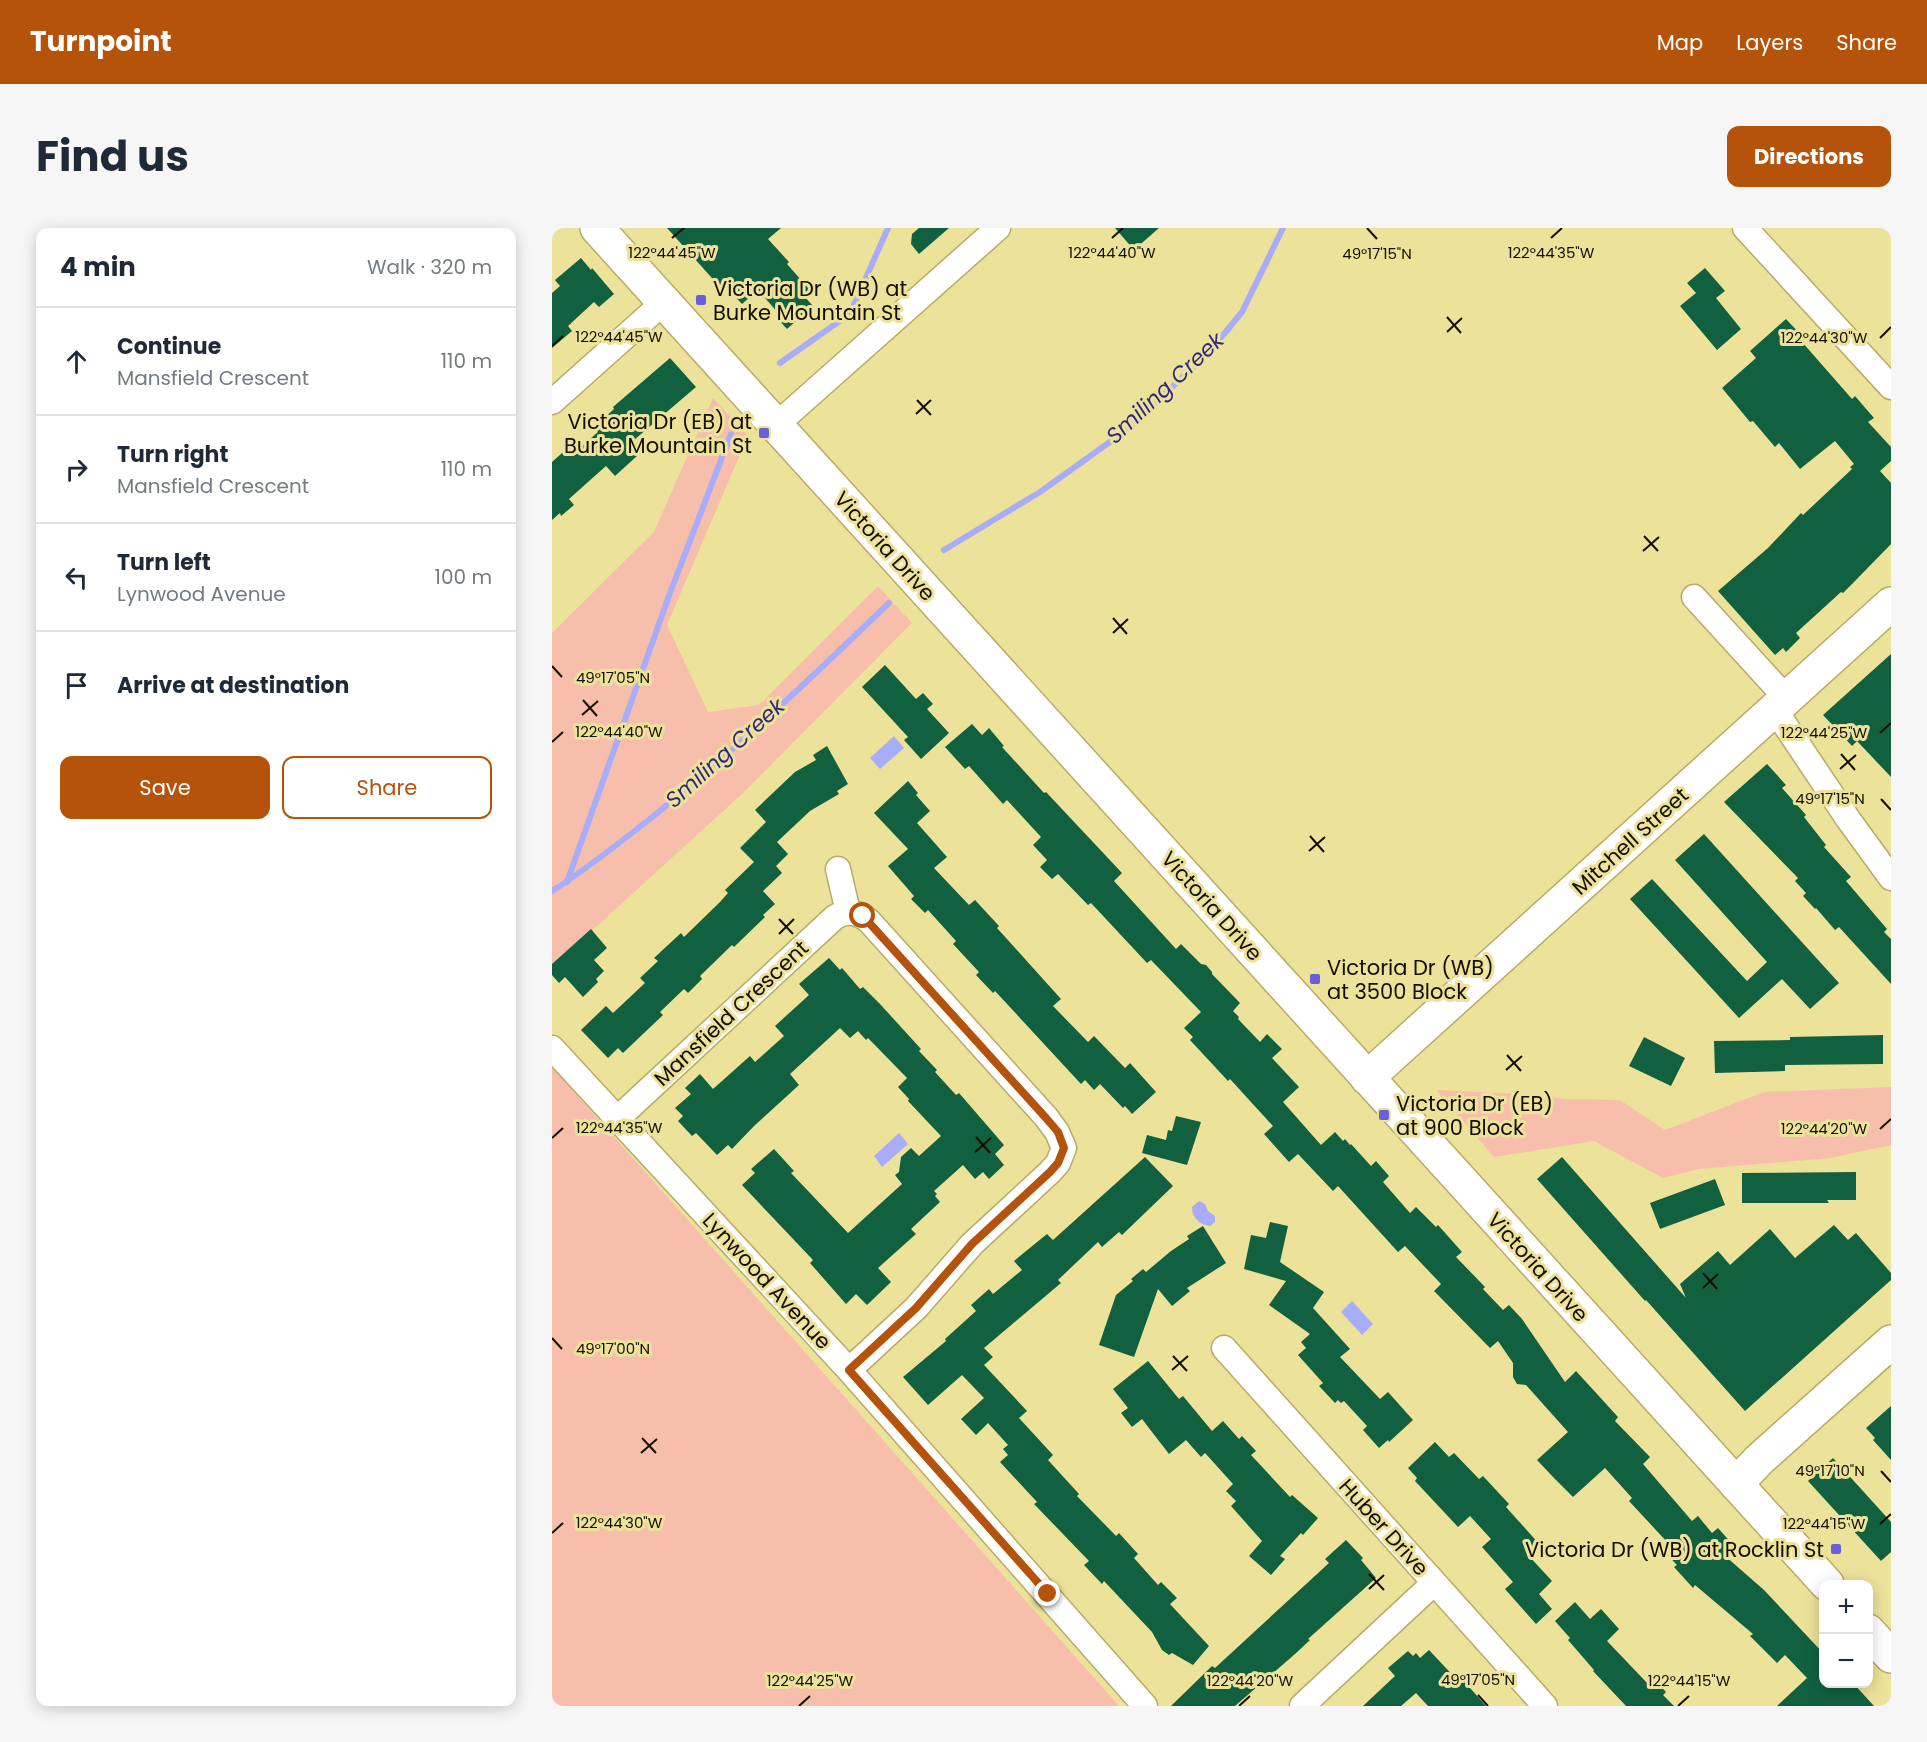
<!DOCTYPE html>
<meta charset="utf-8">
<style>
body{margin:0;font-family:Poppins,sans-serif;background:#f6f6f7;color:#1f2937}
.controls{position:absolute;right:18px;bottom:18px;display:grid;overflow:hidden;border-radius:12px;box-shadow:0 3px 15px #0003}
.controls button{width:54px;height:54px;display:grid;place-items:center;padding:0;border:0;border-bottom:2px solid #e0e1e3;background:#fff;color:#1f2937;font:30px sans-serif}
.stop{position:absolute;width:18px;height:18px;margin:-14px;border:4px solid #b45309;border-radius:50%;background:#fff}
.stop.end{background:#b45309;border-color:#fff;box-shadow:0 2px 6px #0008}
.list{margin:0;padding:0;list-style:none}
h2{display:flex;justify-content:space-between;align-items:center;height:78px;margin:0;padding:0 24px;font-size:26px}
h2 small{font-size:20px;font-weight:400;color:#747a83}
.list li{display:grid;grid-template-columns:39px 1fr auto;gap:18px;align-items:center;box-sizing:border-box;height:108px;padding:0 24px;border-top:2px solid #e0e1e3}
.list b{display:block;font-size:22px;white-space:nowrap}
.list p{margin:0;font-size:20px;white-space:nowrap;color:#747a83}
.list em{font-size:20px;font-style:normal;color:#747a83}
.actions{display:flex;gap:12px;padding:18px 24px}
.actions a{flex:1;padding:14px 0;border:2px solid #b45309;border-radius:12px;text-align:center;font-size:21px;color:#b45309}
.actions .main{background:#b45309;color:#fff}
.icon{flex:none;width:33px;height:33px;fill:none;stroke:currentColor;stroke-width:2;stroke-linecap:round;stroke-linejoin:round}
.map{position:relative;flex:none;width:1339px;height:1478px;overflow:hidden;border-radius:12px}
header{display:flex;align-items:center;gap:36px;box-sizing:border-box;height:84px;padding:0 30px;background:#b45309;color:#fff}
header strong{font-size:28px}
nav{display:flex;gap:33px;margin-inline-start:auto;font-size:21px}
.intro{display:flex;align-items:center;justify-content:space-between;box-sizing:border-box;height:144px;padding:0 36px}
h1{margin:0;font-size:42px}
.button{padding:15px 27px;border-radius:12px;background:#b45309;color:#fff;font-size:21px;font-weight:700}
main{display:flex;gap:36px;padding:0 36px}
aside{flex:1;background:#fff;border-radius:12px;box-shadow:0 3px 15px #0003}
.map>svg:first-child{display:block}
</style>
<header>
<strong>Turnpoint</strong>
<nav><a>Map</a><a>Layers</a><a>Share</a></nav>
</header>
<div class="intro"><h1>Find us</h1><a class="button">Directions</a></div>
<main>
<aside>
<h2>4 min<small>Walk · 320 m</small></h2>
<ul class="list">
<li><svg class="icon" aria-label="ahead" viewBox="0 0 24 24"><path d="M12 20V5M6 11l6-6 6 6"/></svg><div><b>Continue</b><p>Mansfield Crescent</p></div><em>110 m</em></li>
<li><svg class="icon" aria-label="right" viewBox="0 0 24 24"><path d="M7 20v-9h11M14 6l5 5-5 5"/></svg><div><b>Turn right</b><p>Mansfield Crescent</p></div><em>110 m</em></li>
<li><svg class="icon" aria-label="left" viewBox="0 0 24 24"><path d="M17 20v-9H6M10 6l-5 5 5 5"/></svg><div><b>Turn left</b><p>Lynwood Avenue</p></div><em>100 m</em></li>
<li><svg class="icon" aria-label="arrive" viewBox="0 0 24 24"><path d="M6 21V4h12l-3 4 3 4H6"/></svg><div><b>Arrive at destination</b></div></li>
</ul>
<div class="actions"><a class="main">Save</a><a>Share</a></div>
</aside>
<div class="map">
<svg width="1339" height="1478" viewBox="0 0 1339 1478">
<rect width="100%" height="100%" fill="#ece29a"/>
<g fill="#f7bfab">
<path d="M 161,170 L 196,208 L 115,397 L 156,484 L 207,477 L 326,358 L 360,395 L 190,566 L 0,739 L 0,405 L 102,304 Z"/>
<path d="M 0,839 L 567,1478 L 0,1478 Z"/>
<path d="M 1339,859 L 1339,917 L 1279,930 L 1146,941 L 1111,950 L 1042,913 L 942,929 L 884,862 L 966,866 L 1015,871 L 1068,872 L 1113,902 L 1212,864 Z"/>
</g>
<g fill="#a8adfa">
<path d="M 342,508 L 352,520 L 328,541 L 318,530 Z"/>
<path d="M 347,905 L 356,916 L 330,939 L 322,928 Z"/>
<path d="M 647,973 L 653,976 L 656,983 L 663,988 L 663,994 L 658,998 C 648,997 640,990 640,979 Z"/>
<path d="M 800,1073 L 821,1096 L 810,1107 L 789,1084 Z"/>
</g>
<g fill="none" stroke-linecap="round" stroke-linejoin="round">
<g stroke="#a8adfa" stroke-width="6">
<path d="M 228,135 L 292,90 L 301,79 L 336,0"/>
<path d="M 392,322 L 488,264 L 576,201 L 658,123 L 690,84 L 731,0"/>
<path d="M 15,654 L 118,365 L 179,206"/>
<path d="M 0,663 C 35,641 67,615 99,590 C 183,523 260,449 337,375"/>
</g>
</g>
<g fill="#116141">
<path d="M 115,0 L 229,0 L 216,11 L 237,34 L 235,36 L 258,62 L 252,68 L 261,78 L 235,101 L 224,89 L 227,86 L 206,62 L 190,76 L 171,56 L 168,59 Z"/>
<path d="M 367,0 L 397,0 L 367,26 L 359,16 L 360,6 Z"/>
<path d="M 563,0 L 607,0 L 582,22 Z"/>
<path d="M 29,30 L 39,42 L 40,40 L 62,66 L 47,79 L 42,74 L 16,98 L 20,103 L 0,120 L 0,65 L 8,58 L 3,52 Z"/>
<path d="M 1153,40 L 1173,63 L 1164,70 L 1189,101 L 1165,122 L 1128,78 L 1144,65 L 1135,55 Z"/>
<path d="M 1234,91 L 1249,107 L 1247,109 L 1250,114 L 1300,171 L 1303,168 L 1322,190 L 1316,194 L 1339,219 L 1339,233 L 1328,243 L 1339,255 L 1339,316 L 1302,354 L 1291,365 L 1289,364 L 1244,405 L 1248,410 L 1234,424 L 1231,420 L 1223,427 L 1166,363 L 1216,320 L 1249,285 L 1251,287 L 1300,241 L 1298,239 L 1302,236 L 1283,213 L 1248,241 L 1227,215 L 1223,219 L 1201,193 L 1198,194 L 1170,160 L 1204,130 L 1198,123 Z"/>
<path d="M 118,130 L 144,159 L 82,212 L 90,221 L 84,226 L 85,228 L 63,248 L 54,238 L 17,271 L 22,277 L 9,288 L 8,285 L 0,292 L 0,234 L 10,225 L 13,228 L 20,222 L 22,225 L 46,204 L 42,199 L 62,181 L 61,179 Z"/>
<path d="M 1339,426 L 1339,549 L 1305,513 L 1300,518 L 1271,487 Z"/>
<path d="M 333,437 L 364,471 L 371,465 L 381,476 L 375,481 L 397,505 L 369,531 L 352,512 L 356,509 L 310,459 Z"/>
<path d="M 420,496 L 430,507 L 437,500 L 452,518 L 450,519 L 492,565 L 494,564 L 570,645 L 562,653 L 624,721 L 629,716 L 649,736 L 654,737 L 660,744 L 660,746 L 688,775 L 681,783 L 687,789 L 686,791 L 708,814 L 715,806 L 730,821 L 720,830 L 747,859 L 731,874 L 769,917 L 783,904 L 791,913 L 793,911 L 798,917 L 799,916 L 819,938 L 824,933 L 837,948 L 831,954 L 858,985 L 864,979 L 884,999 L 886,997 L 910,1024 L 904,1029 L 933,1059 L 931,1061 L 951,1082 L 957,1077 L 970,1091 L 1013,1154 L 1024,1143 L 1066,1189 L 1063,1193 L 1098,1229 L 1091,1236 L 1140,1293 L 1146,1288 L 1160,1305 L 1166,1300 L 1182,1318 L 1172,1327 L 1212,1362 L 1272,1426 L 1272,1455 L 1301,1455 L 1322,1478 L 1225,1478 L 1255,1450 L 1233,1427 L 1225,1435 L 1198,1408 L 1201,1406 L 1143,1357 L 1141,1360 L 1122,1339 L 1125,1337 L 1110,1321 L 1116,1315 L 1077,1273 L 1080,1270 L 1053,1240 L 1021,1269 L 1002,1250 L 985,1232 L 1016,1204 L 974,1157 L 965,1156 L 961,1149 L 961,1135 L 946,1113 L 938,1120 L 882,1063 L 889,1056 L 853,1018 L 846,1024 L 786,958 L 781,963 L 746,926 L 737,934 L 712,906 L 721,898 L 678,851 L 676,853 L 638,812 L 641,809 L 632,800 L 649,784 L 599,732 L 595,735 L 539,675 L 536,677 L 506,646 L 500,651 L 488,639 L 495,632 L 481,617 L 489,609 L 455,572 L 451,576 L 417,538 L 413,541 L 393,519 Z"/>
<path d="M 275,518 L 296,556 L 285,563 L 287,566 L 258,583 L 225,614 L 236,626 L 224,638 L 230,645 L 211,663 L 223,676 L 211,687 L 213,689 L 182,719 L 180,717 L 148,748 L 150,751 L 136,765 L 132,761 L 108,784 L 111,787 L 71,825 L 66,820 L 56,830 L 29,802 L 54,778 L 61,785 L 93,755 L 88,750 L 106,733 L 102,730 L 129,705 L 132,709 L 168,674 L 176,665 L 173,662 L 202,634 L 188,620 L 214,594 L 203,582 L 243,544 L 264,532 L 261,527 Z"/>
<path d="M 1215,536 L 1234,557 L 1230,560 L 1254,587 L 1252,589 L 1274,617 L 1272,619 L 1299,649 L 1294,653 L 1335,701 L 1332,704 L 1339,711 L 1339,756 L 1287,699 L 1283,702 L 1264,680 L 1263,681 L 1251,668 L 1254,665 L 1243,653 L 1246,650 L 1172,574 Z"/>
<path d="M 356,553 L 366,565 L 364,567 L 378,583 L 365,595 L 395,629 L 382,640 L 417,677 L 423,672 L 447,698 L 445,700 L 509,771 L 501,778 L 536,814 L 542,808 L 573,840 L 578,835 L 604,864 L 580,886 L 573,878 L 571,880 L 548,856 L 542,862 L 533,852 L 529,856 L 443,763 L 441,765 L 424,747 L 427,744 L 401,716 L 404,713 L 376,682 L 373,685 L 359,671 L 362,668 L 336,638 L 356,621 L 322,585 Z"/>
<path d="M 1152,606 L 1287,755 L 1258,781 L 1230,751 L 1187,790 L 1078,671 L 1100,651 L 1195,753 L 1215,734 L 1123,632 Z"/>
<path d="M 39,701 L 55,720 L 42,732 L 52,743 L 44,751 L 46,754 L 31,769 L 13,749 L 7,755 L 0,747 L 0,736 Z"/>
<path d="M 277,730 L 288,742 L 290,740 L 308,761 L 311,759 L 328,776 L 369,821 L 367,823 L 385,842 L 383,844 L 404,867 L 407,865 L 452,917 L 443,926 L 452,937 L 437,951 L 431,944 L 423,951 L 411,937 L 382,963 L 385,966 L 383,968 L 388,974 L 359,1001 L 364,1006 L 326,1040 L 339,1054 L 315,1077 L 304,1066 L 294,1076 L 258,1035 L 261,1032 L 190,957 L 203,945 L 199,941 L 222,921 L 242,943 L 239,945 L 296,1005 L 350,956 L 343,947 L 347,944 L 349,929 L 359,920 L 367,928 L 389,908 L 356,873 L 357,871 L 346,859 L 355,850 L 316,810 L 314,812 L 306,803 L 298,810 L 288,800 L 238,846 L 247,857 L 202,898 L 180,921 L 176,917 L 165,927 L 144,905 L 140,908 L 126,893 L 131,888 L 123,880 L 139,866 L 133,860 L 148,846 L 161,861 L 198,828 L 203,834 L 232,808 L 223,798 L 257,767 L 247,756 Z"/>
<path d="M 1331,807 L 1331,836 L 1233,837 L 1233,843 L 1163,845 L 1162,813 L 1238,812 L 1238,809 Z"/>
<path d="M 1092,809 L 1133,830 L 1119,858 L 1077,838 Z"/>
<path d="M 624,888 L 649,894 L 635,937 L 590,925 L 595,907 L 614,912 L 616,902 L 620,903 Z"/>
<path d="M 593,929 L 621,958 L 570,1007 L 567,1004 L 550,1019 L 546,1014 L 506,1052 L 509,1055 L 432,1120 L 441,1129 L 432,1137 L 475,1183 L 467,1190 L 501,1227 L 496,1232 L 527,1266 L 525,1268 L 564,1308 L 567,1305 L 586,1326 L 582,1330 L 606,1357 L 609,1354 L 625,1370 L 618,1376 L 657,1418 L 641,1437 L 620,1425 L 617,1427 L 610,1422 L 600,1404 L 552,1353 L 550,1356 L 532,1337 L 537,1333 L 482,1276 L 485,1274 L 448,1234 L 456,1227 L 451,1221 L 456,1217 L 436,1195 L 424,1207 L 409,1191 L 432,1170 L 410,1147 L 376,1177 L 351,1149 L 394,1113 L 393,1111 L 424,1083 L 419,1077 L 437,1061 L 441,1066 L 470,1042 L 462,1033 L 495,1006 L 501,1012 Z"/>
<path d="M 1010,929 L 1134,1070 L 1128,1056 L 1166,1023 L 1178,1037 L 1218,1001 L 1243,1030 L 1282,997 L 1296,1012 L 1304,1005 L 1339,1045 L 1339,1052 L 1193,1183 L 1094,1072 L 1093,1073 L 985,951 Z"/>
<path d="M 1304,944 L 1304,972 L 1275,972 L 1277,975 L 1190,975 L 1190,945 Z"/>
<path d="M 1163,951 L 1173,977 L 1108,1001 L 1098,975 Z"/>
<path d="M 718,994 L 736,998 L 728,1034 L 772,1064 L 761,1080 L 798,1121 L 788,1129 L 828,1171 L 836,1164 L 861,1192 L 837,1214 L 836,1212 L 827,1220 L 811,1202 L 815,1198 L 792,1173 L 789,1175 L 786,1172 L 783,1175 L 767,1158 L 771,1155 L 746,1127 L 754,1120 L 749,1114 L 758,1106 L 717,1077 L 734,1053 L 692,1041 L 699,1007 L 714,1010 Z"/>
<path d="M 651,998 L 674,1035 L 635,1060 L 638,1063 L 620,1078 L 606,1061 L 582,1129 L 547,1117 L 564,1067 L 581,1053 L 579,1051 L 591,1041 L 594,1044 L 619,1023 L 637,1011 L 635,1008 Z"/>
<path d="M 596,1133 L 627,1171 L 631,1168 L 660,1203 L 671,1193 L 687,1211 L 690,1208 L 704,1223 L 699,1227 L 738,1269 L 740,1267 L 766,1290 L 751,1307 L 749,1305 L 728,1328 L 733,1331 L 719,1347 L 697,1328 L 710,1313 L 679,1278 L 684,1273 L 674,1263 L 681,1256 L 653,1225 L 649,1229 L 634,1212 L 617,1226 L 590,1191 L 580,1199 L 569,1185 L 576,1180 L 561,1161 Z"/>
<path d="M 1339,1178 L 1339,1232 L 1321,1212 L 1323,1210 L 1314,1200 Z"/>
<path d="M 883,1214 L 897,1229 L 902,1225 L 927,1251 L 931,1248 L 957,1276 L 954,1279 L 988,1317 L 976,1327 L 1000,1353 L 987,1366 L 1000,1381 L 984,1396 L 953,1361 L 961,1354 L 930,1319 L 939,1311 L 918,1288 L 906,1299 L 863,1253 L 865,1250 L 856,1240 Z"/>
<path d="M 1281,1230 L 1339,1294 L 1339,1324 L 1329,1333 L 1256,1253 Z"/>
<path d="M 794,1312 L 811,1330 L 809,1332 L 824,1350 L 756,1411 L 758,1412 L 743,1426 L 683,1478 L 619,1478 L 660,1438 L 663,1440 L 777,1335 L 773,1331 Z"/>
<path d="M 1023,1374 L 1038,1391 L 1049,1381 L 1067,1401 L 1055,1413 L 1097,1457 L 1103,1452 L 1114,1464 L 1111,1467 L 1122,1478 L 1074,1478 L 1041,1443 L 1042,1442 L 1016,1412 L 1018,1410 L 1003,1393 Z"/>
<path d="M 877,1422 L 908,1455 L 911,1452 L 934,1478 L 876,1478 L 864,1465 L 849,1478 L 811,1478 L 843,1448 L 836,1440 L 856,1423 L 861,1428 L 864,1425 L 868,1430 Z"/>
</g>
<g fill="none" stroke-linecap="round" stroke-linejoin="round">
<g stroke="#b7ac66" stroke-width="27">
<g id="street">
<path d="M 1193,0 L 1339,159"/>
<path d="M 0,174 L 112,74"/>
<path d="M 224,197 L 446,0"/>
<path d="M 1142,369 L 1235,471"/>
<path d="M 1223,482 L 1296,591 L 1339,650"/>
<path d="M 286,641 L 296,684"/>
<path d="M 0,820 L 297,1142 L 593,1478"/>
<path d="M 65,891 L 283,689 C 295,682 306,684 317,693 L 494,889 L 505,904 L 512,920 L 506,935 L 498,944 L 420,1016 L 364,1080 L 297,1142"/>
<path d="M 672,1120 L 993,1478"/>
<path d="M 750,1478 L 882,1355"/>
</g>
</g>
<g stroke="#b7ac66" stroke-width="36">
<g id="secondary">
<path d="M 45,0 L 1275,1356"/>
<path d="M 815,850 L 1339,376"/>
<path d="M 1184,1256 L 1208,1231 L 1339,1114"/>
<path d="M 1316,1403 L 1339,1428"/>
</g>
</g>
<use href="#street" stroke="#fff" stroke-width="24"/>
<use href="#secondary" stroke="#fff" stroke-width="33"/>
</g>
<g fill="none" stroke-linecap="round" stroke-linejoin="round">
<path stroke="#b45309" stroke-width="8" d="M 311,688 L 494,890 L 506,904 L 512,920 L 506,935 L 498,944 L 420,1016 L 364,1080 L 297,1142 L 496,1366"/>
</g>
<path fill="none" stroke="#130e00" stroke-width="2" d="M 815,0 L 825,11M 120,10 L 132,0M 560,10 L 571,0M 999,10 L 1010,0M 895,89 L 909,105M 895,104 L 910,90M 1328,110 L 1339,99M 0,118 L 11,108M 365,172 L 379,187M 364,186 L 379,172M 1092,308 L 1106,323M 1091,323 L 1107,309M 561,390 L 575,406M 561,405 L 576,391M 0,438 L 10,449M 31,472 L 45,488M 30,487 L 46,473M 1328,505 L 1339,495M 0,514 L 11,504M 1289,526 L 1303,542M 1288,541 L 1304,527M 1329,571 L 1339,582M 758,608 L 772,624M 757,623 L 773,609M 227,691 L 241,706M 227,706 L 242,691M 955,827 L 969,843M 954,842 L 970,828M 1328,901 L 1339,891M 424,909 L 438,925M 0,910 L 11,900M 423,924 L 439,910M 1151,1045 L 1165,1061M 1151,1060 L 1166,1046M 0,1110 L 10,1121M 621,1128 L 635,1143M 620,1142 L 636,1128M 90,1210 L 104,1225M 89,1225 L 105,1211M 1329,1243 L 1339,1254M 1328,1296 L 1339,1286M 0,1305 L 11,1295M 817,1346 L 832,1362M 817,1361 L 832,1347M 926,1467 L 936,1478M 247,1478 L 258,1468M 687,1478 L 698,1468M 1126,1478 L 1137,1468"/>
<g fill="#6661da" stroke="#ece29a" stroke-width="2">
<rect x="143" y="66" width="12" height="12" rx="3"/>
<rect x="206" y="199" width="12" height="12" rx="3"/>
<rect x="757" y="745" width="12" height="12" rx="3"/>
<rect x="826" y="881" width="12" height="12" rx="3"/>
<rect x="1278" y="1315" width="12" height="12" rx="3"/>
</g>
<g text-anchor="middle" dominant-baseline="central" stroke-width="6" stroke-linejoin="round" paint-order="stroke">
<g font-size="21" fill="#130e00" stroke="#ece29a" text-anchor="start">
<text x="161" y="60">Victoria Dr (WB) at<tspan x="161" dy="24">Burke Mountain St</tspan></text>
<text x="200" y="193" text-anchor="end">Victoria Dr (EB) at<tspan x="200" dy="24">Burke Mountain St</tspan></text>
<text x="775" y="739">Victoria Dr (WB)<tspan x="775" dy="24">at 3500 Block</tspan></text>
<text x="844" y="875">Victoria Dr (EB)<tspan x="844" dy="24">at 900 Block</tspan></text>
<text x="1272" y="1321" text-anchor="end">Victoria Dr (WB) at Rocklin St</text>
</g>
<g font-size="21" fill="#130e00" stroke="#ece29a">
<text transform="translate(333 318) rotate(48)">Victoria Drive</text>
<text transform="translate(1078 613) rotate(-42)">Mitchell Street</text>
<text transform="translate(660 678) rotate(48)">Victoria Drive</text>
<text transform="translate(179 785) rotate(-43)">Mansfield Crescent</text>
<text transform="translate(986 1039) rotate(48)">Victoria Drive</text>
<text transform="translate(215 1053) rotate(47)">Lynwood Avenue</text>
<text transform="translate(832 1299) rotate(48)">Huber Drive</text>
</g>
<g font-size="22" font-style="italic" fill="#31287e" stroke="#ece29a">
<text transform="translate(613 160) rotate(-43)">Smiling Creek</text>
<text transform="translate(173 525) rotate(-42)">Smiling Creek</text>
</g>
</g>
<g font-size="15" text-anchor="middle" fill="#130e00" stroke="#ece29a" stroke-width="6" stroke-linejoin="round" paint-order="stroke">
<text x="560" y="30">122°44'40"W</text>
<text x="120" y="30">122°44'45"W</text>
<text x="999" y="30">122°44'35"W</text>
<text x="825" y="31">49°17'15"N</text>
<text x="67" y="114">122°44'45"W</text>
<text x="1272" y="115">122°44'30"W</text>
<text x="61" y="455">49°17'05"N</text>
<text x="67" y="509">122°44'40"W</text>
<text x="1272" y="510">122°44'25"W</text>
<text x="1278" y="576">49°17'15"N</text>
<text x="67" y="905">122°44'35"W</text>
<text x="1272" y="906">122°44'20"W</text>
<text x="61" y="1126">49°17'00"N</text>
<text x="1278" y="1248">49°17'10"N</text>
<text x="67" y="1300">122°44'30"W</text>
<text x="1272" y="1301">122°44'15"W</text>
<text x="926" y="1457">49°17'05"N</text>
<text x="258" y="1458">122°44'25"W</text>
<text x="698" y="1458">122°44'20"W</text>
<text x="1137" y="1458">122°44'15"W</text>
</g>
</svg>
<div class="controls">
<button>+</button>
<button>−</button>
</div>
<div class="stop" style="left:311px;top:688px"></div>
<div class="stop end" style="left:496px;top:1366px"></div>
</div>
</main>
